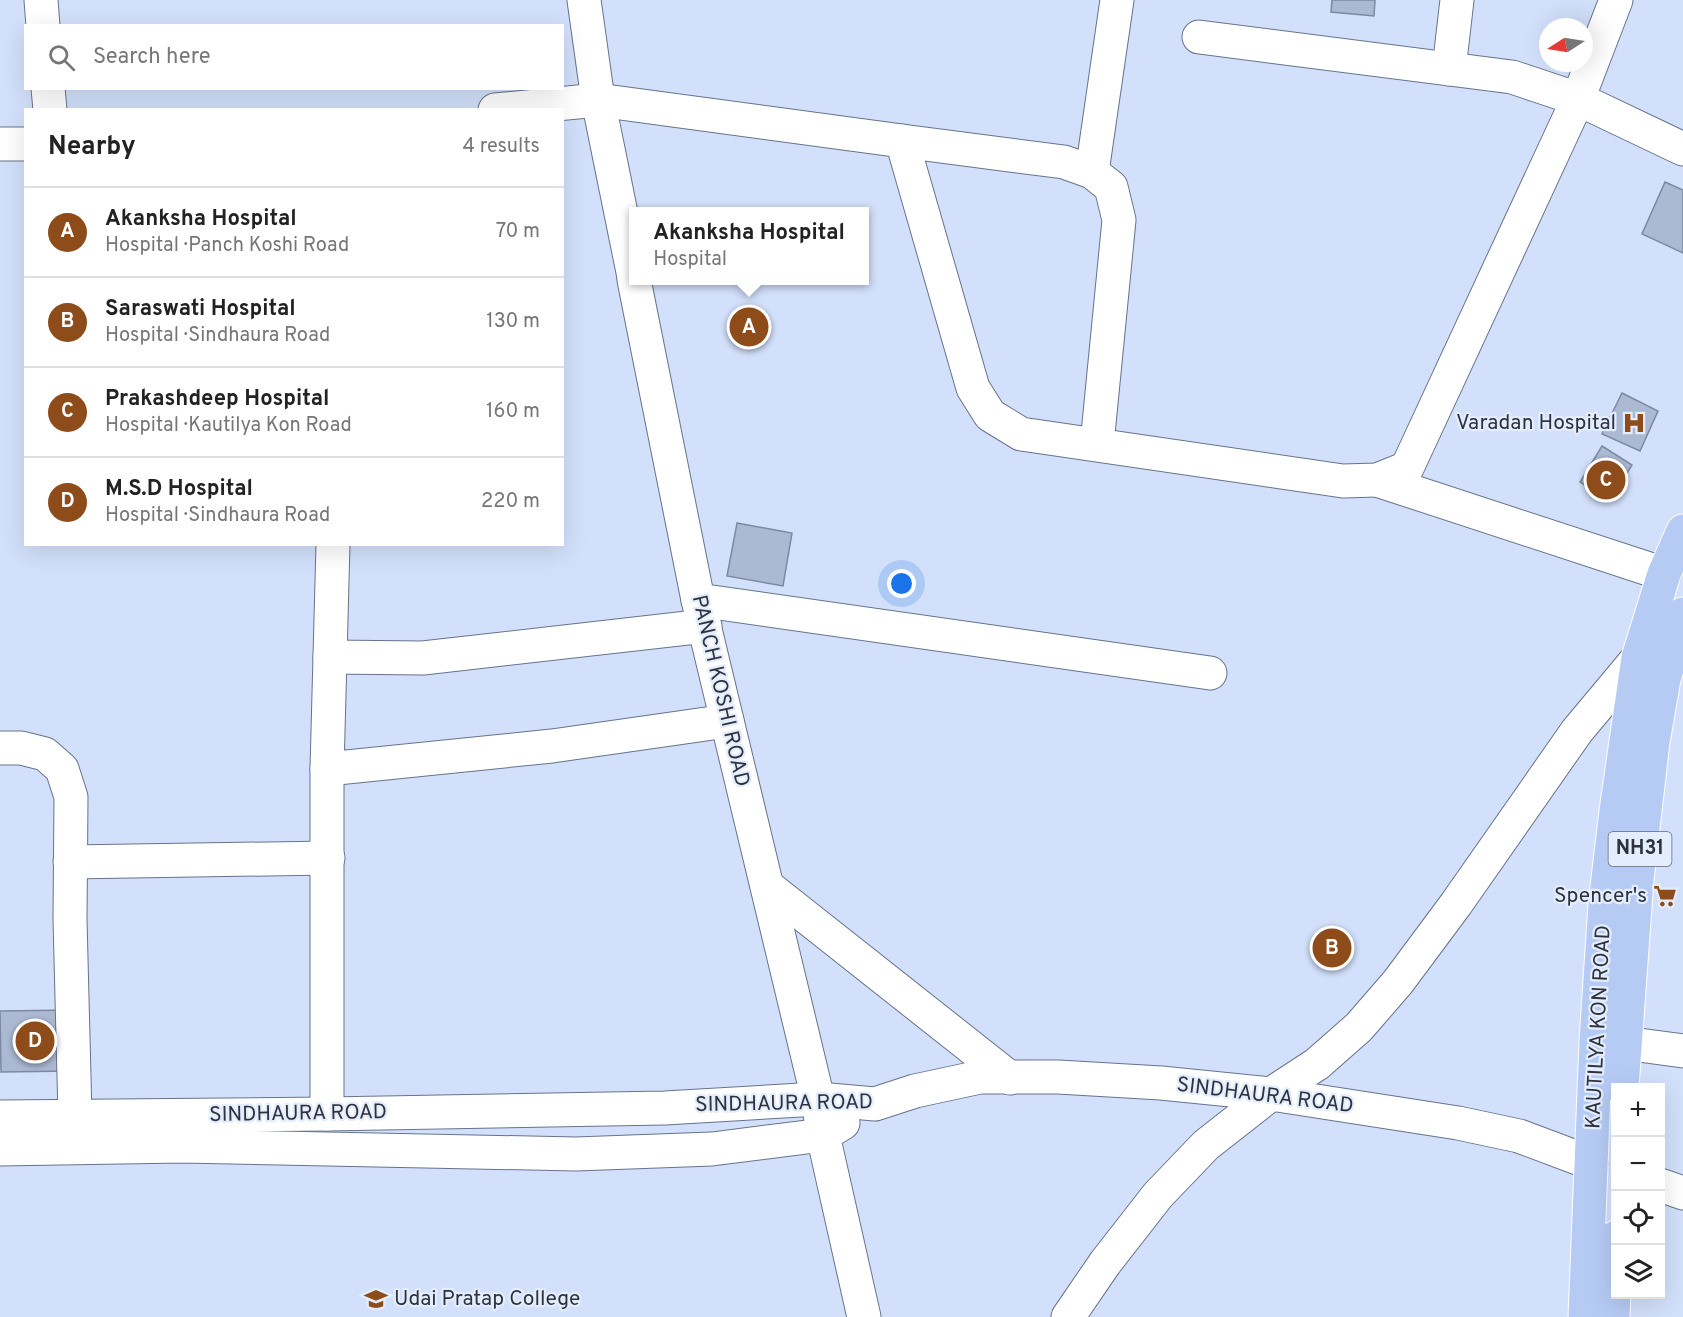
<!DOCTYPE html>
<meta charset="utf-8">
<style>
body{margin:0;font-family:Overpass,sans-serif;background:#f2f2f2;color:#222}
.controls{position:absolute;right:18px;bottom:18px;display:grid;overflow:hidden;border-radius:0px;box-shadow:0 6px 24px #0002}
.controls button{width:54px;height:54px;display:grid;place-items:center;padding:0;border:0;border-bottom:2px solid #e0e0e0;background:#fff;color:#222;font:30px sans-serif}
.compass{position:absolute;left:1539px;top:18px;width:54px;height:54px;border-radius:50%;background:#fff;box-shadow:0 6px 24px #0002;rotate:258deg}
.you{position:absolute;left:902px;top:584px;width:21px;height:21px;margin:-15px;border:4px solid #fff;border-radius:50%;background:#1a73e8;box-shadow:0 0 0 9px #1a73e833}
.badge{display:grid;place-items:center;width:39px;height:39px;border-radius:50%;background:#8e4c1a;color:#fff;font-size:20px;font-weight:700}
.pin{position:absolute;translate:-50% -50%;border:3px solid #fff;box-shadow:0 2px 6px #0006}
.popup{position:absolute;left:629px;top:207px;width:240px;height:78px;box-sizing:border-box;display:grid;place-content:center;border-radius:0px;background:#fff;filter:drop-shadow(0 2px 4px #0005);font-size:20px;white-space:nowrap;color:#767676}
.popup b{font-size:22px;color:#222}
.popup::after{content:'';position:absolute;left:50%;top:100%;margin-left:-12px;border:12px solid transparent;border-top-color:#fff}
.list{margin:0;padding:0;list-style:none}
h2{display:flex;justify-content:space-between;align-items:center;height:78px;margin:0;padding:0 24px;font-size:26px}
h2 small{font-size:20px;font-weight:400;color:#767676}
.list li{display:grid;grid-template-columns:39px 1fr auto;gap:18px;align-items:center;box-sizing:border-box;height:90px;padding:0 24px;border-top:2px solid #e0e0e0}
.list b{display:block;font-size:22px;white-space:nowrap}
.list p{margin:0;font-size:20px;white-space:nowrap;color:#767676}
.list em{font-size:20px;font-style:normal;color:#767676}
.icon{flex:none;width:33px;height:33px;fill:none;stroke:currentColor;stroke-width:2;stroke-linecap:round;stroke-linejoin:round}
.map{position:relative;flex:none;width:1683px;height:1317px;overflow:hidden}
.search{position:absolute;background:#fff;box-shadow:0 6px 24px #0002;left:24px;top:24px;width:540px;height:66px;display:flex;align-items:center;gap:15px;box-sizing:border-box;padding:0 21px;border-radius:0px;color:#767676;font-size:22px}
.panel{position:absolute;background:#fff;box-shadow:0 6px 24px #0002;left:24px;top:108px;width:540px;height:438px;border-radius:0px}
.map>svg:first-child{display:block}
</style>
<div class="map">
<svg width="1683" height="1317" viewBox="0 0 1683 1317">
<rect width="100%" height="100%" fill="#d2e0fb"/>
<g fill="#acb9d3" stroke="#7c89a1" stroke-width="1.5">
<path d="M 1332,0 L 1375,0 L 1374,16 L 1331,12 Z"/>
<path d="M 1665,182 L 1683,190 L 1683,253 L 1642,234 Z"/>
<path d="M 762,318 L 763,333 L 735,336 L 733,321 Z"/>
<path d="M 1622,393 L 1658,411 L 1640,451 L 1602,434 Z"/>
<path d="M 1602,446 L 1632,465 L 1610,501 L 1580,482 Z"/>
<path d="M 737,523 L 792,533 L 783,586 L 727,576 Z"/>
<path d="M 71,1010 L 72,1071 L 1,1072 L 0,1011 Z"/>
</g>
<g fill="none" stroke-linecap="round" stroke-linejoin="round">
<g stroke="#67738b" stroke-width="35">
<g id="minor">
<path d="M 41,0 L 43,26"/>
<path d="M 584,0 L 598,100 L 634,277"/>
<path d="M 1199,37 L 1512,77 L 1578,99 L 1683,149"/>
<path d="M 1449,69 L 1457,0"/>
<path d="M 48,88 L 50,110"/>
<path d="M 495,110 L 598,100 L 902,141 L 973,388 L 990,415 L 1021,434 L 1343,481 L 1377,480 L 1407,468 L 1578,99 L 1616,0"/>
<path d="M 902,141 L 1064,162 L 1092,172 L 1111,187 L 1119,220 L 1097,444"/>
<path d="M 0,144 L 26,144"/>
<path d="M 1092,172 L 1117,0"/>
<path d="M 634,280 L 698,600 L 818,1099 L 823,1135 L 864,1317"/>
<path d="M 1377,480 L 1664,574"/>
<path d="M 698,600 L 1210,673"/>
<path d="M 330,657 L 423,658 L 705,626"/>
<path d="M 0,748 L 21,748 L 45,754 L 62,769 L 71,797 L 70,919 L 75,1116"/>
<path d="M 327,769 L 552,746 L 727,721"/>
<path d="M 70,862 L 328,858"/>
<path d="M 767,886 L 1010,1078"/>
<path d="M 1624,1043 L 1683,1051"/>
<path d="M 327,1114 L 327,769 L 333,544"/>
<path d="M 0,1117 L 327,1114 L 665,1108 L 818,1099 L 875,1104 L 915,1091 L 980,1077 L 1058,1077 L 1161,1083 L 1271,1094 L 1458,1123 L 1519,1136 L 1591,1163"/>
<path d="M 0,1149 L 182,1146 L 576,1154 L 712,1149 L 823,1135 L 843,1123"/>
<path d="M 1660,1185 L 1683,1193"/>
<path d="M 1068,1317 L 1105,1263 L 1158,1195 L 1206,1145 L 1271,1094 L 1317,1064 L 1359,1027 L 1398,982 L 1456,904 L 1577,731 L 1638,658"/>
</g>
</g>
<g stroke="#fff" stroke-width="35">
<g id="highway">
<path d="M 1622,1088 L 1637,879 L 1653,742 L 1664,679 L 1683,614"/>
<path d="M 1585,1317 L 1596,1041 L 1605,904 L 1616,811 L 1638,658 L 1664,574 L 1683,531"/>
<path d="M 1613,1317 L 1616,1237"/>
</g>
</g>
<use href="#minor" stroke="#fff" stroke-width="33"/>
<use href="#highway" stroke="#b6cbf4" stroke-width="33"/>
</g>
<defs>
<g id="hospital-bare" transform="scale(1.8)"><path d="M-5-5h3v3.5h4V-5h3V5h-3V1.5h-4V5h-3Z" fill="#8e4c1a" stroke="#e4edfd" stroke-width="2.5" paint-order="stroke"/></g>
<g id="supermarket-bare" transform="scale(1.8)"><path d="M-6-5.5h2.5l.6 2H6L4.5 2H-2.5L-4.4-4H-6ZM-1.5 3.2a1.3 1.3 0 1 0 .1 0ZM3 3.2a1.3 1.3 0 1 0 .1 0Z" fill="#8e4c1a" stroke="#e4edfd" stroke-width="2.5" paint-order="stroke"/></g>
<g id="university-bare" transform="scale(1.8)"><path d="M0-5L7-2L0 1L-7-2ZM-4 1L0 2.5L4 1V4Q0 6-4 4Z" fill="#8e4c1a" stroke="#e4edfd" stroke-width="2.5" paint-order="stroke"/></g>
</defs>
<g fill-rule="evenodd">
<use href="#hospital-bare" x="1634" y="423"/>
<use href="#supermarket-bare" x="1665" y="896"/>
<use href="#university-bare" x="376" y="1299"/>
</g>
<g text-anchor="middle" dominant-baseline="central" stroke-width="4.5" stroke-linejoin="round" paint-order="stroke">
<rect fill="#e4edfd" stroke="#646a77" stroke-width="1.5" x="1608.5" y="832" width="63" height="34" rx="4.5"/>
<g font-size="20" font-weight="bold" fill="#2d323d">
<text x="1640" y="849">NH31</text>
</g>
<g font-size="21" fill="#2d323d" stroke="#e4edfd" text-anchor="end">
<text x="1616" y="423">Varadan Hospital</text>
<text x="1647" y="896">Spencer's</text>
<text x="394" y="1299" text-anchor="start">Udai Pratap College</text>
</g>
<g font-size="21" fill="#2d323d" stroke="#e4edfd">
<text transform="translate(720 691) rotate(77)">PANCH KOSHI ROAD</text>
<text transform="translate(1599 1027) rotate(-87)">KAUTILYA KON ROAD</text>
<text transform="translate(1265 1096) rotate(7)">SINDHAURA ROAD</text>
<text transform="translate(784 1104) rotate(-1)">SINDHAURA ROAD</text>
<text transform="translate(298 1114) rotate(-1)">SINDHAURA ROAD</text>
</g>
</g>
</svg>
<div class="controls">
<button>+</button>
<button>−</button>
<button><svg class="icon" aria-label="locate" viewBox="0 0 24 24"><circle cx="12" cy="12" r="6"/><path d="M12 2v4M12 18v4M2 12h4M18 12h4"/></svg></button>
<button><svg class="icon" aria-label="layers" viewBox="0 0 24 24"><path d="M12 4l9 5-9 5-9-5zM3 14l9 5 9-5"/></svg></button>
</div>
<svg class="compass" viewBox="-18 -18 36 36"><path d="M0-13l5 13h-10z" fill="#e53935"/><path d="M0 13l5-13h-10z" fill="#767676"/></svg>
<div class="you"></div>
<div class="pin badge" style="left:749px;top:327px">A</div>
<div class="popup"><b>Akanksha Hospital</b>Hospital</div>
<div class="pin badge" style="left:1332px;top:948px">B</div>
<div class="pin badge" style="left:1606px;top:480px">C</div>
<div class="pin badge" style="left:35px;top:1041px">D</div>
<div class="search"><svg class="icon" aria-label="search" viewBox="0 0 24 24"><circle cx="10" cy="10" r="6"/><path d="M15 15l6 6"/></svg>Search here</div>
<section class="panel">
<h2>Nearby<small>4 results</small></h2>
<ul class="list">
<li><span class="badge">A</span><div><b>Akanksha Hospital</b><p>Hospital · Panch Koshi Road</p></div><em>70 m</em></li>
<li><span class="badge">B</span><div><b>Saraswati Hospital</b><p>Hospital · Sindhaura Road</p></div><em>130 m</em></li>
<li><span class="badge">C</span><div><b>Prakashdeep Hospital</b><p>Hospital · Kautilya Kon Road</p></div><em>160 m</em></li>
<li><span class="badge">D</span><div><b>M.S.D Hospital</b><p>Hospital · Sindhaura Road</p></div><em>220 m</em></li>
</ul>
</section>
</div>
